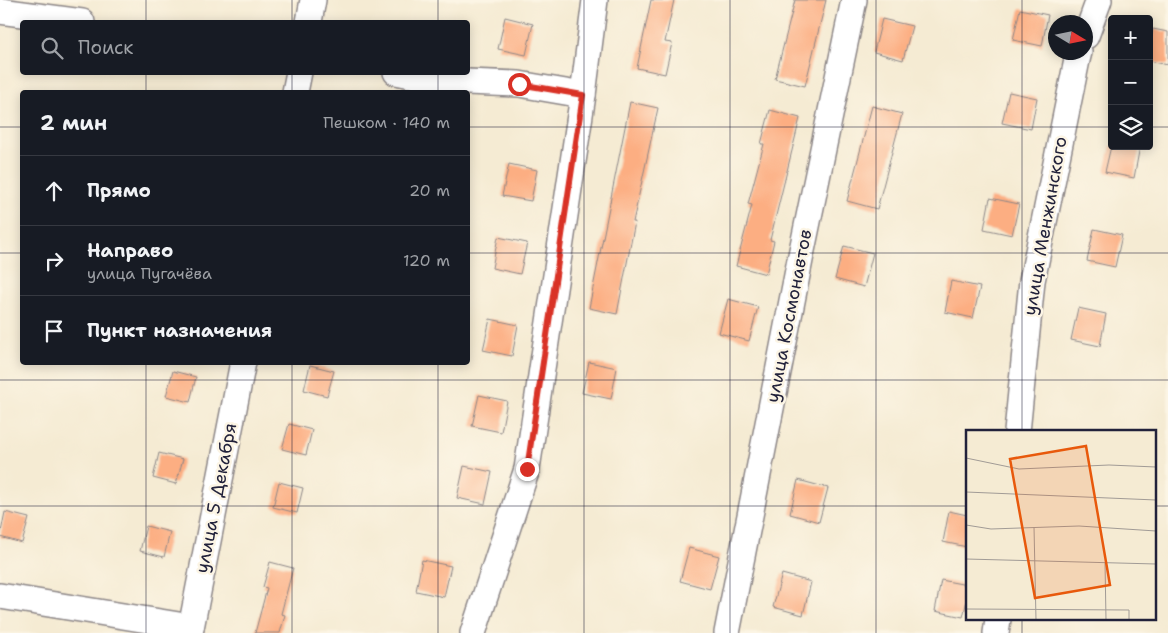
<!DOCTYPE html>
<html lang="ru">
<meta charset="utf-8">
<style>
body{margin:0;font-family:"Shantell Sans",sans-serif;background:#20242c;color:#f1f3f6}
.controls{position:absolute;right:15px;top:15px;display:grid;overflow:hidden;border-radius:5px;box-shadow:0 2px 12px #0003}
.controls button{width:45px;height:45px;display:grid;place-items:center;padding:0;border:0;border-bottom:1px solid #363941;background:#171b24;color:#f1f3f6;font:25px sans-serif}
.compass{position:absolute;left:1048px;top:15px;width:45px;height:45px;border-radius:50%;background:#171b24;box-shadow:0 2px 12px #0003;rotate:100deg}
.stop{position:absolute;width:15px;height:15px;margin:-11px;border:4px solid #d93025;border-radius:50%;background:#fff}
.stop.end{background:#d93025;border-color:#fff;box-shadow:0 1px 5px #0008}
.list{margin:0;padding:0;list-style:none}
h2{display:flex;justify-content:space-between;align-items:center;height:65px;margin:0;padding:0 20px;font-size:21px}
h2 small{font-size:16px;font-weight:400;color:#9ea1a6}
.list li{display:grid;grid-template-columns:32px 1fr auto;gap:15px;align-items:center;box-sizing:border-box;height:70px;padding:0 20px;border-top:1px solid #363941}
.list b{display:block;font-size:19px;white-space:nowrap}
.list p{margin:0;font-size:16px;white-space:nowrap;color:#9ea1a6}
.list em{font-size:16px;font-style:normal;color:#9ea1a6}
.icon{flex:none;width:28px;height:28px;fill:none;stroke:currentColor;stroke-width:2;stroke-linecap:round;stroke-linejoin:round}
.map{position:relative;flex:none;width:1168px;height:633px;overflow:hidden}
.search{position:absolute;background:#171b24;box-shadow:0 2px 12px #0003;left:20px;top:20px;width:450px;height:55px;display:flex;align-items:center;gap:12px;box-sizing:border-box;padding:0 18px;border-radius:5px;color:#9ea1a6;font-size:19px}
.panel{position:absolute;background:#171b24;box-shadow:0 2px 12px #0003;left:20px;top:90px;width:450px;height:275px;border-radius:5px}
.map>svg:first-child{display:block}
</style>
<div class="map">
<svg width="1168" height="633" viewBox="0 0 1168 633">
<rect width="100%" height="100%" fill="#fcf5e5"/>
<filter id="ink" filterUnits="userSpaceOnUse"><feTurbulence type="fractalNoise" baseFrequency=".02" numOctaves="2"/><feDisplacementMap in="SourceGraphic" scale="10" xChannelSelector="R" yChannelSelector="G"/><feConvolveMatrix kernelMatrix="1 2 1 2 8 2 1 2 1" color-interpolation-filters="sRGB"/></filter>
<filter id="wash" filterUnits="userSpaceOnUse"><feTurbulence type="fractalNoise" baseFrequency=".0096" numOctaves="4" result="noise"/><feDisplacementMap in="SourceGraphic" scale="20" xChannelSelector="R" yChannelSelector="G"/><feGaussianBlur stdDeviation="1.12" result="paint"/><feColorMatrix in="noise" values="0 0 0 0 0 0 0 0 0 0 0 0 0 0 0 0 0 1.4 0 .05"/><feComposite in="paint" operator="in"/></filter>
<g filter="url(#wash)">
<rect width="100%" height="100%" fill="#f5ebd3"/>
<g id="blocks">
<g fill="#fcae82">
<path d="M 651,0 L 674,0 L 665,42 L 672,43 L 665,74 L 637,68 Z"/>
<path d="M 795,0 L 826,0 L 805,86 L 775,79 Z"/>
<path d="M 1020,9 L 1048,15 L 1042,46 L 1013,40 Z"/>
<path d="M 505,17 L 533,24 L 526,55 L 498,49 Z"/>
<path d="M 882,19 L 912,26 L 903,60 L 874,52 Z"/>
<path d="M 1153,29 L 1168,32 L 1168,65 L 1149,61 L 1149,47 Z"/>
<path d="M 1009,92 L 1037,98 L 1031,129 L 1002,123 Z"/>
<path d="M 630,102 L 658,108 L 633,222 L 635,222 L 617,314 L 589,308 Z"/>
<path d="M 872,106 L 902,114 L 877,209 L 847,201 Z"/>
<path d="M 770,110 L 800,118 L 770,240 L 774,241 L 766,274 L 736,266 L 752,205 L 748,204 L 764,144 L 761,144 Z"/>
<path d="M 1111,146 L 1140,146 L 1134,178 L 1105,172 Z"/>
<path d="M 509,164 L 537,170 L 531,201 L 502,196 Z"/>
<path d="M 990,198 L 1019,204 L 1012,235 L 984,229 Z"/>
<path d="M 1094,229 L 1122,235 L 1115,267 L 1087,261 Z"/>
<path d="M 498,237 L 527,243 L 520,274 L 492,268 Z"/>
<path d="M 844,246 L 873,253 L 864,287 L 835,279 Z"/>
<path d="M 951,281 L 980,287 L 973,318 L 945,312 Z"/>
<path d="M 728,299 L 758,307 L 749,341 L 719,333 Z"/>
<path d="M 1078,308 L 1106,314 L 1100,346 L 1071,340 Z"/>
<path d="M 490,319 L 518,325 L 512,356 L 483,350 Z"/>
<path d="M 589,362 L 617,368 L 611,399 L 582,393 Z"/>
<path d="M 310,365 L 334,371 L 327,396 L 304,390 Z"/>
<path d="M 173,371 L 196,377 L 190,402 L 166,396 Z"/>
<path d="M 479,395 L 507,401 L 501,432 L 472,426 Z"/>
<path d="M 289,424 L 312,430 L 306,455 L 282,449 Z"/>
<path d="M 159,453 L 183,459 L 176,484 L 153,478 Z"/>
<path d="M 464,466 L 492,472 L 485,504 L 457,498 Z"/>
<path d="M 798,480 L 828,488 L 819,522 L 790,514 Z"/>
<path d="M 279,482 L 303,488 L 297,513 L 273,507 Z"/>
<path d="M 949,511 L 967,515 L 967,547 L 943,542 Z"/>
<path d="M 5,512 L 29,518 L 22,543 L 0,537 Z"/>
<path d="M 146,526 L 170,532 L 164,557 L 140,551 Z"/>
<path d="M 689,548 L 719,556 L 710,589 L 680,581 Z"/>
<path d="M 422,560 L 451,566 L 444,597 L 416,591 Z"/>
<path d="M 270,562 L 293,568 L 281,614 L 285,615 L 280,633 L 255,633 L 267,588 L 263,587 Z"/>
<path d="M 782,574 L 811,582 L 803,615 L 773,607 Z"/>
<path d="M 941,580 L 967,585 L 967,600 L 963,617 L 935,611 Z"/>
</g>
</g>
</g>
<g filter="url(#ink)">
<use href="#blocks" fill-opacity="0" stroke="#8c8687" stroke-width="1"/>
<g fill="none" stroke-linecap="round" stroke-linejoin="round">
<g stroke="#8c8687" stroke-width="28">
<g id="minor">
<path d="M 0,11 L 82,22"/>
<path d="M 309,22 L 313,0"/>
<path d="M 1086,36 L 1099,0"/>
<path d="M 396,72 L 441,81 L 519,84 L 583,95"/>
<path d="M 295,92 L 299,72"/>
<path d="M 1017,432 L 1032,281 L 1077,60 L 1079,52"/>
<path d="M 0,596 L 191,627"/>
<path d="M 190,633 L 243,362"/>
<path d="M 473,633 L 527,469 L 583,95 L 595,0"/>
<path d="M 727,633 L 800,260 L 854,0"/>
<path d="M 996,633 L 998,619"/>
</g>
</g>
<use href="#minor" stroke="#fff" stroke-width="25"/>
</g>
</g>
<g fill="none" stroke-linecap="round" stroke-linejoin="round" filter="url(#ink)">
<path stroke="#d93025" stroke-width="6" d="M 519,84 L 583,95 L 527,469"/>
</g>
<path fill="none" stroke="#22223b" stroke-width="1" stroke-opacity="0.55" d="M 146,0 L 146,22M 292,0 L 292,22M 438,0 L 438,22M 584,0 L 584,633M 730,0 L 730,633M 876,0 L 876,633M 1022,0 L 1022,432M 146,72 L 146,92M 292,72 L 292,92M 438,72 L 438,92M 0,127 L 22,127M 468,127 L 1112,127M 1149,127 L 1168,127M 0,253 L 22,253M 468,253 L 1168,253M 146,362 L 146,633M 292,362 L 292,633M 438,362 L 438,633M 0,380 L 1168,380M 0,506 L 967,506M 1154,506 L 1168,506M 1022,619 L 1022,633"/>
<g text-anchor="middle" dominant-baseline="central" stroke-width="5" stroke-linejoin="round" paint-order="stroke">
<g font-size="18" fill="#22223b" stroke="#fcf5e5">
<text transform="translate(1045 226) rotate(-80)">улица Менжинского</text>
<text transform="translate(789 316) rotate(-79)">улица Космонавтов</text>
<text transform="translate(216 498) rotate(-79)">улица 5 Декабря</text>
</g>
</g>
<g transform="translate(966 430)">
<rect width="190" height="190" fill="#f5ebd3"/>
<path fill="none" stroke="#a19b96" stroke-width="1" d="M 0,28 L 53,39 L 143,35 L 190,37M 0,62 L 190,70M 0,95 L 25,99 L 113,96 L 190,101M 68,97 L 70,190M 0,129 L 190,134M 139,132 L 140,190M 0,179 L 163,180 L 163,190"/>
<path fill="#e8590c" fill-opacity="0.15" stroke="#e8590c" stroke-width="2.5" d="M 120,16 L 144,155 L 69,168 L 44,29 Z"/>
<rect width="190" height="190" fill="none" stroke="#22223b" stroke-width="2.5"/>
</g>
</svg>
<div class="controls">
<button>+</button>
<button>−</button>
<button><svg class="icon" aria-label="layers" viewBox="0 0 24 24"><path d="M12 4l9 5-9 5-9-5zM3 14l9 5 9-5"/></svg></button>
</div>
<svg class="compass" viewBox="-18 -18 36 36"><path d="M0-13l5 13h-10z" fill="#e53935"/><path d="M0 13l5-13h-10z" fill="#9ea1a6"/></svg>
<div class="stop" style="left:519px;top:84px"></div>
<div class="stop end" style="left:527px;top:469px"></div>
<div class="search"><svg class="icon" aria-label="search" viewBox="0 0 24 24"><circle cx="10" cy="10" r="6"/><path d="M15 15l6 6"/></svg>Поиск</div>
<section class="panel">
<h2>2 мин<small>Пешком · 140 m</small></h2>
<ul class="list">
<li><svg class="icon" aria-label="ahead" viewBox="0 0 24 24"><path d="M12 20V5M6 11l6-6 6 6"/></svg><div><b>Прямо</b></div><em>20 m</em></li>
<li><svg class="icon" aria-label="right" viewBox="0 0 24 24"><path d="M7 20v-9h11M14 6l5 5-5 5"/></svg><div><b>Направо</b><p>улица Пугачёва</p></div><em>120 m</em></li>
<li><svg class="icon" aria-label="arrive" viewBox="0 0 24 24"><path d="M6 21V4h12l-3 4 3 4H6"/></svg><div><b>Пункт назначения</b></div></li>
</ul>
</section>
</div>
